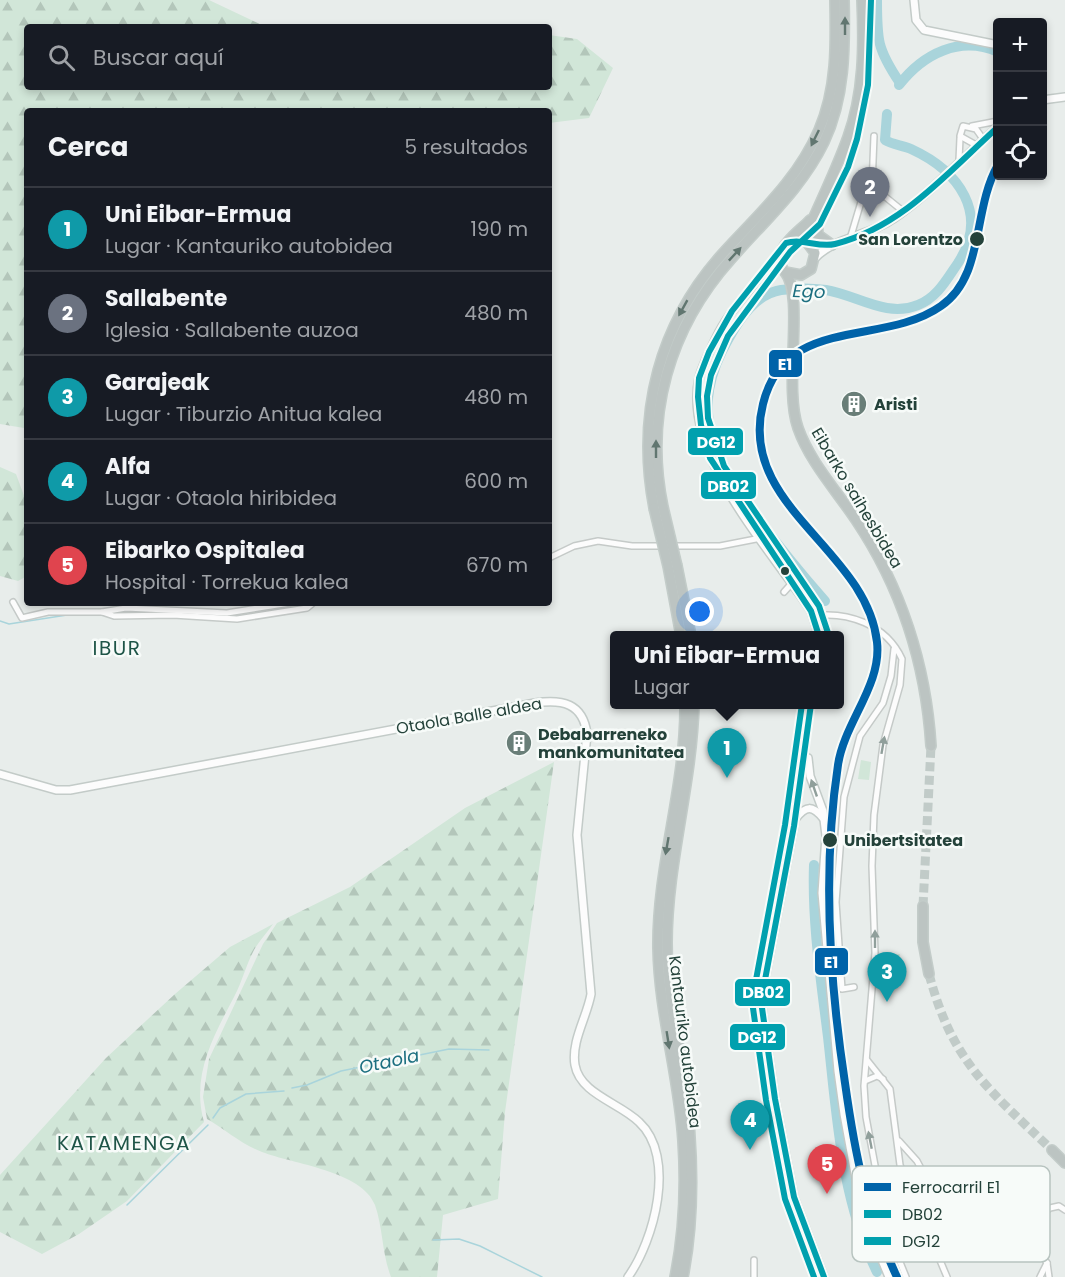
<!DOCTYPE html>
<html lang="es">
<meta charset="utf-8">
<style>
body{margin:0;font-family:Poppins,sans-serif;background:#20242c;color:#f1f3f6}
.controls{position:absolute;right:18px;top:18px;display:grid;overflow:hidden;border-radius:6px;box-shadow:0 3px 9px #0003}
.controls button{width:54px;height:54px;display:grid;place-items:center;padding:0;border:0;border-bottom:2px solid #363941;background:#171b24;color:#f1f3f6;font:30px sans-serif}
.you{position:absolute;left:700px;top:612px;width:21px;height:21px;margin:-15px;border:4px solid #fff;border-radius:50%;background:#1a73e8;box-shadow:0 0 0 9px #1a73e833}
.badge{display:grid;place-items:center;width:39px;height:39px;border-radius:50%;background:#0f766e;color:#fff;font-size:20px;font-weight:700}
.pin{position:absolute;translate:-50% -50px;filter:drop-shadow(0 2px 3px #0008)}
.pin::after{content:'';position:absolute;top:32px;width:21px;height:18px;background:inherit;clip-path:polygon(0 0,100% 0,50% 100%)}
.popup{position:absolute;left:610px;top:631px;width:234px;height:78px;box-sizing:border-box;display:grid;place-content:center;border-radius:6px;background:#171b24;filter:drop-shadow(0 2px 4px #0005);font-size:20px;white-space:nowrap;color:#9ea1a6}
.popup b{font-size:22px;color:#f1f3f6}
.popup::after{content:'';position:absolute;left:50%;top:100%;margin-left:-12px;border:12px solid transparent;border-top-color:#171b24}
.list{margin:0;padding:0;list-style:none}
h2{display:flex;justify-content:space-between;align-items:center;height:78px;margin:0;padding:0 24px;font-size:26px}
h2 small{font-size:20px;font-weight:400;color:#9ea1a6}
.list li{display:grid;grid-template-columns:39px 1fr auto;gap:18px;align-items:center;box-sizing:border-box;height:84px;padding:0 24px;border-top:2px solid #363941}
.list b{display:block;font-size:22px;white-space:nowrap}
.list p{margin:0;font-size:20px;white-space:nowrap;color:#9ea1a6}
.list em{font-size:20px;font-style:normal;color:#9ea1a6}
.icon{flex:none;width:33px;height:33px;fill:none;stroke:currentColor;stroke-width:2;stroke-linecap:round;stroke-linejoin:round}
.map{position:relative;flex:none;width:1065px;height:1277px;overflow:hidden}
.search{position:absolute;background:#171b24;box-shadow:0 3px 9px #0003;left:24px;top:24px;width:528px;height:66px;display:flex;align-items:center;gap:15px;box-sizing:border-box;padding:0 21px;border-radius:6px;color:#9ea1a6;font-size:22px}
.panel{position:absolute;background:#171b24;box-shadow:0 3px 9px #0003;left:24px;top:108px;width:528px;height:498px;border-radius:6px}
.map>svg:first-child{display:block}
</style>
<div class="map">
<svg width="1065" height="1277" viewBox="0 0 1065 1277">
<defs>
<pattern id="forest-firs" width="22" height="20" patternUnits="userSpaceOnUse" patternTransform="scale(1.5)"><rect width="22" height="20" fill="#d1e6d8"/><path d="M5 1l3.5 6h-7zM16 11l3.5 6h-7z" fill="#b3c6ba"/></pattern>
<pattern id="park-tufts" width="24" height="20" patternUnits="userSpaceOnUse" patternTransform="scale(1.5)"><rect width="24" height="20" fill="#d1e6d8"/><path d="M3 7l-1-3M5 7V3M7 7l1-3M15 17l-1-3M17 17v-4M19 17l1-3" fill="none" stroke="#b3c6ba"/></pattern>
</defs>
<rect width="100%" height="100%" fill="#e8edeb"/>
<g fill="url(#forest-firs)">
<path d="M 0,0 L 209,0 L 264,26 L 275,27 L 27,27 L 27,87 L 549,87 L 549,35 L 577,39 L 613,68 L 589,118 L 549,123 L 549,111 L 27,111 L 27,428 L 24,428 L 0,424 Z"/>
<path d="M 0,467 L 16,474 L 27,504 L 27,576 L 18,581 L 0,576 Z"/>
<path d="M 554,762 L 505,1112 L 498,1199 L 443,1215 L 437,1277 L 391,1277 C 382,1254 383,1228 375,1205 C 362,1171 293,1164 262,1152 C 241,1144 226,1130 207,1119 L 203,1097 L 209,1059 L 263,944 L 277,923 L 350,887 L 465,808 Z"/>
<path d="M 273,924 C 267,933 259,941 254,950 C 246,965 242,982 234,997 C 213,1037 191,1076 204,1122 L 127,1201 L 79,1234 L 42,1254 L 0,1232 L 0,1175 L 106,1058 L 175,994 L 230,947 Z"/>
</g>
<g fill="url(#park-tufts)">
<path d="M 861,760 L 871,762 L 869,780 L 858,779 Z"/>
<path d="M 893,954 L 900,954 L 898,980 L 891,980 Z"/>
</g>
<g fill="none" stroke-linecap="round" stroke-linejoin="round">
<g stroke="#a9d4db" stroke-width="1.5">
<path d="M 0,621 L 9,624 L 67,615"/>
<path d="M 292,1088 L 307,1085 L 341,1071 L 449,1049 L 489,1050"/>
<path d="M 213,1118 L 220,1108 L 246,1094 L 284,1091"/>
<path d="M 127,1205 L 208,1125"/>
<path d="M 433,1240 L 459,1239 L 480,1246 L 542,1277"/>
</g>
<g stroke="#a9d4db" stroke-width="10">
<path d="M 877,0 C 877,40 877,49 900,83"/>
<path d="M 899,85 C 923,54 960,35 998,52"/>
<path d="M 825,601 C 802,575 780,548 759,520 C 714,458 686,412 729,338 C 740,318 756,294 781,290 C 795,288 812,288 826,290 C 857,295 886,318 918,305 C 937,298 947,279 958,263 C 990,214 959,171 911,149 C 902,145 893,145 885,140 L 887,114"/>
<path d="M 814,865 C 812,923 821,980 828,1037 C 837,1117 841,1199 877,1272"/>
</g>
<g stroke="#c1cbc8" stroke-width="9" stroke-dasharray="9 4.5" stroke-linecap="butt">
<path d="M 923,906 L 931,746"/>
<path d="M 929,974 C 952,1062 989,1090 1052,1150"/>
</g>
<g stroke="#c5cac8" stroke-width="8">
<g id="street">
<path d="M 972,126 L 998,121"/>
<path d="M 976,145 L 960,136 L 963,126 L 976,129 L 983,139"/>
<path d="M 959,160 L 960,138"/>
<path d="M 872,186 L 904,212"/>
<path d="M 850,239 L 861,202 L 872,186 L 874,136"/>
<path d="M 549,558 L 574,546 L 598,541 L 632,546 L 720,546 L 761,538"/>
<path d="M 784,592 L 793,582"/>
<path d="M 13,602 L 22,618 L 48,612 L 102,612 L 126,608 L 227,613 L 290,603"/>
<path d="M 102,612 L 114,616 L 173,615 L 237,619 L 307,608 L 313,603"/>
<path d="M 813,616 C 847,611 886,624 902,659 L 900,685 L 883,745 L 874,815 L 872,866 L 875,953 L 864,1086 L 866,1117 L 887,1230 L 906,1277"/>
<path d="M 854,987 L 842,989 L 836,902 L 844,797 L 860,736 L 883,703 L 891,676 L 894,649"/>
<path d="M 867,1060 L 890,1089 L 900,1165 L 947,1277"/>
<path d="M 865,1081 L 877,1076 L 883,1079"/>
<path d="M 899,1141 L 917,1161 L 944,1212 L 983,1250 L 1016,1256 L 1039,1250 L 1047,1263 L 1049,1277"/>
<path d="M 1003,1253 L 1006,1245 L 1050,1208 L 1059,1206 L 1065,1210"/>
<path d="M 754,1277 L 754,1260"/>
<path d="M 1040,1277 L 1047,1263"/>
</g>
</g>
<g stroke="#c3cbc8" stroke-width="10">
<g id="secondary">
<path d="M 914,0 L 916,20 L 924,30 L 998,45"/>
<path d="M 1042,100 L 1065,97"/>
<path d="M 809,244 L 831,245"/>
<path d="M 780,252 C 761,280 735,302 719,332 C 712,346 703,363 699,378 C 682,456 771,549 811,611 L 819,636"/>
<path d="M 815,258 C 835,237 869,236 893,219 C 928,196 965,155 998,127"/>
<path d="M 811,704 L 807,721 L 794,826 L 761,1001 L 775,1099 L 794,1197 L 824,1277"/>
<path d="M 808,758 L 810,776 L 823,811 L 826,836 L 822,893 L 838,1071 L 844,1114 L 862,1212 L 889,1277"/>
<path d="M 0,774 L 56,790 L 70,790 L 535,703 C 562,699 583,703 587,734 L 577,835 L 591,994 C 587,1017 571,1041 575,1065 C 580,1094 620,1103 639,1122 C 677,1157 654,1241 628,1277"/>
<path d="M 796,818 C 806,806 812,805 823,818"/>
</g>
</g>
<g stroke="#c3ccc9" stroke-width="12">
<g id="highway">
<path d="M 817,218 L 818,235 L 832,245"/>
<path d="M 790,241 L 806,241 L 815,253 L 811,269 L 801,275 L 785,272 C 768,251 797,234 810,220"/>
<path d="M 806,241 L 808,230 C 822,199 837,168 848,137 C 864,93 864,46 862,0"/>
<path d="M 785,272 C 805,297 783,385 798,428 C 810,462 836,490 856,520 C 901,587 926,665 931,746"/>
<path d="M 663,507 C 644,416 669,328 731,259 C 764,221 802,188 824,142 C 845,98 845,48 844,0"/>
<path d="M 654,508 C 636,413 659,323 725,251 C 760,213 798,179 819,130 C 837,89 836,44 835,0"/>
<path d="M 668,566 L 681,636"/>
<path d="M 677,566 L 691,636"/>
<path d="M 923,906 L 923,942 L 929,974"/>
<path d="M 1052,1150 L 1065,1163"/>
<path d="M 675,1277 C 684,1233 686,1187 683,1141 C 679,1076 659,1013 658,948 C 657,866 686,786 685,704"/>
<path d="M 683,1277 C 696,1211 693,1144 684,1078 C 677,1033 667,989 667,943 C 667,863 692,785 694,704"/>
</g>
</g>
<use href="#street" stroke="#fcfcfc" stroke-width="5"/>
<use href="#secondary" stroke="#fcfcfc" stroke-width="7"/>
<use href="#highway" stroke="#bcc4c2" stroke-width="9"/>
<g stroke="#c3ccc9" stroke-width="12" stroke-linecap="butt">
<g id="highway-bridge">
<path d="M 663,507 L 677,566"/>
<path d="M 654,508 L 668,566"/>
</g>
</g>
<use href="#highway-bridge" stroke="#bcc4c2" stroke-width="9"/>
<g stroke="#f7fbf9" stroke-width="10">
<g id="bus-1">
<path d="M 819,636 L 811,611 L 710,458 L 701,425 L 698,397 L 699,378 L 709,352 L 732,311 L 786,243 C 803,238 818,248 835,244 C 902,227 948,172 998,127"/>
<path d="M 811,704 L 794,826 L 761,1001 L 775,1099 L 794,1197 L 824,1277"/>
</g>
</g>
<g stroke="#f7fbf9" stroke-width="10">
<g id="bus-2">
<path d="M 828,633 L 819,606 L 724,466 L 708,418 L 707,396 L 711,375 L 728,336 L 790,252 L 820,224 L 848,167 L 857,139 L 868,85 L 871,0"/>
<path d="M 802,704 L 785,825 L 752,1001 L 766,1100 L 785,1199 L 814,1277"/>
</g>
</g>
<use href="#bus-1" stroke="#00a0ae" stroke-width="6"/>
<use href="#bus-2" stroke="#00a0ae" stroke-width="6"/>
<g stroke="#f7fbf9" stroke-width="12">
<path id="rail-1" d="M 897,1277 C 866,1212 855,1154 845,1083 C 829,978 822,870 838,765 C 844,723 882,685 877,642 C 867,549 737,506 763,404 C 785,314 883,347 941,306 C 985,276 972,210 998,165"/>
</g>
<use href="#rail-1" stroke="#0063a9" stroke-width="8"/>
</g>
<defs><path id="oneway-solid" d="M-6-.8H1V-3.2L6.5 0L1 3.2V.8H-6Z" transform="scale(1.5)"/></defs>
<g fill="#617670">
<use href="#oneway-solid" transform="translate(845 26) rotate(-90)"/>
<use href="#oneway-solid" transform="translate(815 138) rotate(116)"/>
<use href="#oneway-solid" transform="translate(735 254) rotate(-47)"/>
<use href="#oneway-solid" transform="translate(683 308) rotate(119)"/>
<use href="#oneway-solid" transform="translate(656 449) rotate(-90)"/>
<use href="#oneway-solid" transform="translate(667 846) rotate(100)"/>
<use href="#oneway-solid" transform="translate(668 1040) rotate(81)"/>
</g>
<g fill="#909f9b">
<use href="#oneway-solid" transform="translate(883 745) rotate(-80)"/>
<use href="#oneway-solid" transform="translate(814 788) rotate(-109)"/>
<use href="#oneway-solid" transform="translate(875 939) rotate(-90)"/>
<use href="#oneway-solid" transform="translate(870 1140) rotate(-101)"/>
</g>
<defs>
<g id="building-disc" transform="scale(1.35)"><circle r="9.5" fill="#697e78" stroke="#f7fbf9"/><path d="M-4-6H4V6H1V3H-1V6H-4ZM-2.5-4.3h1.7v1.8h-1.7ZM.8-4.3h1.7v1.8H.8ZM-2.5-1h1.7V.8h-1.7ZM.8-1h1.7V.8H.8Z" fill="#fff"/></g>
</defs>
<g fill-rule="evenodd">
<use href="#building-disc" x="854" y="404"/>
<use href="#building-disc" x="519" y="743"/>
</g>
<g fill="#24423a" stroke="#f7fbf9" stroke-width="2">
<circle cx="977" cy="239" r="8"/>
<circle cx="785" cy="571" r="5"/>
<circle cx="830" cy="840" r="8"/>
</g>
<g text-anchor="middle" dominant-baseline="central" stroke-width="5" stroke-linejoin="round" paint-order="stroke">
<g font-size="16" font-weight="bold" fill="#24423a" stroke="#f7fbf9" text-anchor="end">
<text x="963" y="239">San Lorentzo</text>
<text x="844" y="840" text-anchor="start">Unibertsitatea</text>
</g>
<g font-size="16" font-weight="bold" fill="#24423a" stroke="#f7fbf9" text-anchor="start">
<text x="874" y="404">Aristi</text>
<text x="538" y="734">Debabarreneko<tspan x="538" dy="18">mankomunitatea</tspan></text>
</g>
<g font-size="16" fill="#24423a" stroke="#f7fbf9">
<text transform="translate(857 498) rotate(59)">Eibarko saihesbidea</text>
<text transform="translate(469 716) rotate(-10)">Otaola Balle aldea</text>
<text transform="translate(685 1042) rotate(83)">Kantauriko autobidea</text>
</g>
<g font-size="18" font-style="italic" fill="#1c6f80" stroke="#f7fbf9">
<text transform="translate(809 291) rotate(2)">Ego</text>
<text transform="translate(389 1061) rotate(-12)">Otaola</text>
</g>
<g font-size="20" letter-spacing="1.5" fill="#1f5548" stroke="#f7fbf9">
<text x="117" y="648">IBUR</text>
<text x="124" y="1143">KATAMENGA</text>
</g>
</g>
<rect x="852" y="1166" width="198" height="96" rx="9" fill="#f7fbf9" stroke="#b8c4c0" stroke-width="1.5"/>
<rect x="864" y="1183" width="27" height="8" fill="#0063a9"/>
<rect x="864" y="1210" width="27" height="8" fill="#00a0ae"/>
<rect x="864" y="1237" width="27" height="8" fill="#00a0ae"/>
<g font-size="16" fill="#24423a">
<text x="902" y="1193">Ferrocarril E1</text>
<text x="902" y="1220">DB02</text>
<text x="902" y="1247">DG12</text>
</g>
<g stroke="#f7fbf9" stroke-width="2">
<rect x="768" y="349" width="35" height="29" rx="6" fill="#0063a9"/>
<rect x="687" y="427" width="57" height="29" rx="6" fill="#00a0ae"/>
<rect x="700" y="471" width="57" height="29" rx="6" fill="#00a0ae"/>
<rect x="814" y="947" width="35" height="29" rx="6" fill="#0063a9"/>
<rect x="734" y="978" width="57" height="29" rx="6" fill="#00a0ae"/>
<rect x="729" y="1023" width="57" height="28" rx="6" fill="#00a0ae"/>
</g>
<g font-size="16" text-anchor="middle" font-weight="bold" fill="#fff">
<text x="785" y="370">E1</text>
<text x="716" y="448">DG12</text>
<text x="728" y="492">DB02</text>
<text x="831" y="968">E1</text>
<text x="763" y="998">DB02</text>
<text x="757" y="1043">DG12</text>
</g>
</svg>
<div class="controls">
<button>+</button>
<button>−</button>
<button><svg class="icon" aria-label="locate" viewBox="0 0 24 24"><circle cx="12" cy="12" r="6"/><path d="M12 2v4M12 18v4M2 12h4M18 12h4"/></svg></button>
</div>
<div class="you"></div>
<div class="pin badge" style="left:727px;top:778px;background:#0f9aa8">1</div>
<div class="popup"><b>Uni Eibar-Ermua</b>Lugar</div>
<div class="pin badge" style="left:870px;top:217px;background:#6b7280">2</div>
<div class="pin badge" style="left:887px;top:1002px;background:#0f9aa8">3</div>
<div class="pin badge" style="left:750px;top:1150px;background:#0f9aa8">4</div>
<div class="pin badge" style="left:827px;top:1194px;background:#e0444e">5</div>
<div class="search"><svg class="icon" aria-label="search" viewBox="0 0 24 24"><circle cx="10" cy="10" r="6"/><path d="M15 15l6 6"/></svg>Buscar aquí</div>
<section class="panel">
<h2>Cerca<small>5 resultados</small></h2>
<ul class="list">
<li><span class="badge" style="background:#0f9aa8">1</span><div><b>Uni Eibar-Ermua</b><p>Lugar · Kantauriko autobidea</p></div><em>190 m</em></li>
<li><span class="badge" style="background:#6b7280">2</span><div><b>Sallabente</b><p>Iglesia · Sallabente auzoa</p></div><em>480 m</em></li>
<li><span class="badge" style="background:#0f9aa8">3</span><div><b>Garajeak</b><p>Lugar · Tiburzio Anitua kalea</p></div><em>480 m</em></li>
<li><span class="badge" style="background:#0f9aa8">4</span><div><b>Alfa</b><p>Lugar · Otaola hiribidea</p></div><em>600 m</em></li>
<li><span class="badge" style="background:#e0444e">5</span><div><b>Eibarko Ospitalea</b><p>Hospital · Torrekua kalea</p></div><em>670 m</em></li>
</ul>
</section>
</div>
